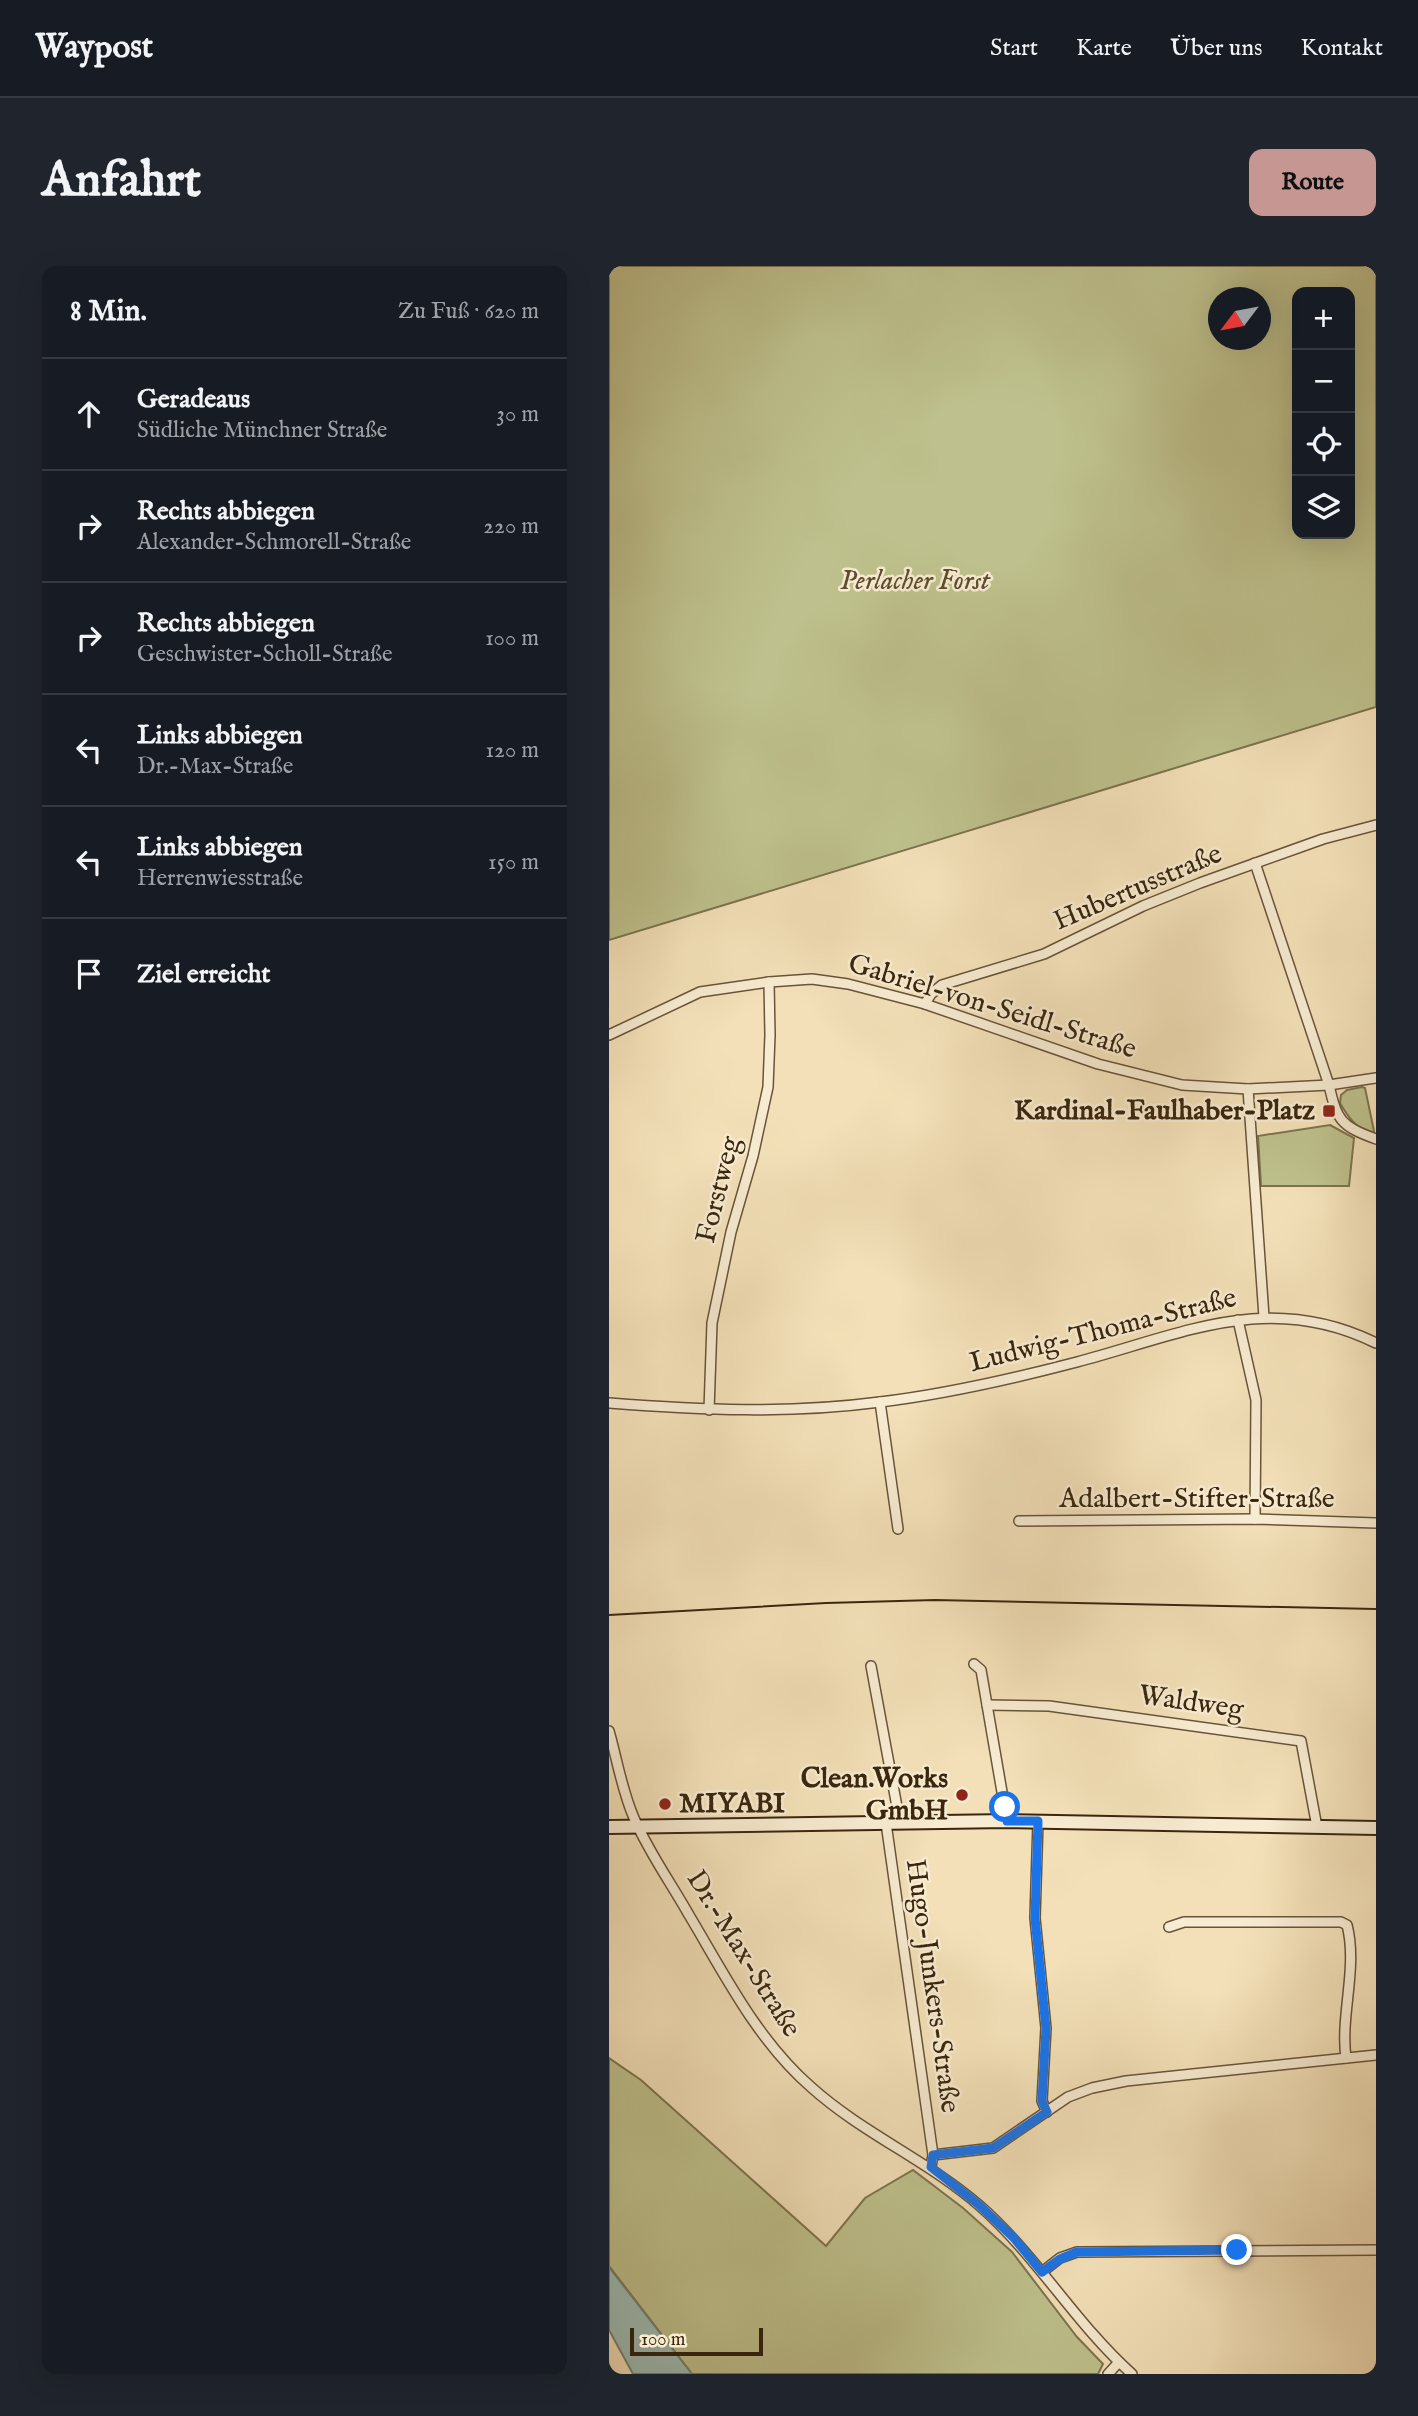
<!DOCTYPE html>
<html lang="de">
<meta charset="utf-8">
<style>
body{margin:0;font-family:"IM FELL English",serif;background:#20242c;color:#f1f3f6}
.controls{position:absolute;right:21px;top:21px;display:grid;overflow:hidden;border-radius:14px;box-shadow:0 7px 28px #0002}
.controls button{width:63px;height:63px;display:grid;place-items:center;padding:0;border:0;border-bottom:2px solid #363941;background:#171b24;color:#f1f3f6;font:35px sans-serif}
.compass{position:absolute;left:599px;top:21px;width:63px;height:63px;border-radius:50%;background:#171b24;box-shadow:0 7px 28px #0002;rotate:238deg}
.scale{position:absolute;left:21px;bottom:18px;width:133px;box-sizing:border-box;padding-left:7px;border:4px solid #3a260d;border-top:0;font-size:19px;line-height:24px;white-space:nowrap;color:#3a260d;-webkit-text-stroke:5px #f7ebd1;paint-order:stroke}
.stop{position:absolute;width:21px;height:21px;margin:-16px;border:5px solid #1a73e8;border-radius:50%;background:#fff}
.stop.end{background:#1a73e8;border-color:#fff;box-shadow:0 2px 7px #0008}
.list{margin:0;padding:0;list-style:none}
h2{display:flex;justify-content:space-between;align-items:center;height:91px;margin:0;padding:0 28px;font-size:30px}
h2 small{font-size:23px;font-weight:400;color:#9ea1a6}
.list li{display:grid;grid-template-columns:46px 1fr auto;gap:21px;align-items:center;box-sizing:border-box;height:112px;padding:0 28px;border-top:2px solid #363941}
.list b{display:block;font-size:26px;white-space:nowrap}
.list p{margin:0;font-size:23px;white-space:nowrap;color:#9ea1a6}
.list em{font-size:23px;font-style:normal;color:#9ea1a6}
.icon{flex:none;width:38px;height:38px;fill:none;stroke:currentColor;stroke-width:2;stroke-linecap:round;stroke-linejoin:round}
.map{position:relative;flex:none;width:767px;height:2108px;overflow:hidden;border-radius:14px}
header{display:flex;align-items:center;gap:42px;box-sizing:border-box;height:98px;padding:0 35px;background:#171b24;border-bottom:2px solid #363941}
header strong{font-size:33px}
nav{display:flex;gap:38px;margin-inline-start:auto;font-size:24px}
.intro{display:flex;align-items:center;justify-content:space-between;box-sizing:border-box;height:168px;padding:0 42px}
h1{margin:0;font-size:49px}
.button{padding:18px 32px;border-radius:14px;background:#c59692;color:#111;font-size:24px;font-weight:700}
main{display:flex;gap:42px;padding:0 42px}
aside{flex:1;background:#171b24;border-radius:14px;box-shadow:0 7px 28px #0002}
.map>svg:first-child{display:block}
</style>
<header>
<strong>Waypost</strong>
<nav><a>Start</a><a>Karte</a><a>Über uns</a><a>Kontakt</a></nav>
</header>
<div class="intro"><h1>Anfahrt</h1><a class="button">Route</a></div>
<main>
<aside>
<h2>8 Min.<small>Zu Fuß · 620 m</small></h2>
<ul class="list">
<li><svg class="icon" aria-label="ahead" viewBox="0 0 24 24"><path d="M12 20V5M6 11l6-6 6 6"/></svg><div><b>Geradeaus</b><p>Südliche Münchner Straße</p></div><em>30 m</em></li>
<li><svg class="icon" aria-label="right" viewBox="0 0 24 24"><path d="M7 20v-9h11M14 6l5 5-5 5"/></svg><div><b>Rechts abbiegen</b><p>Alexander-Schmorell-Straße</p></div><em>220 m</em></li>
<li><svg class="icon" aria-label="right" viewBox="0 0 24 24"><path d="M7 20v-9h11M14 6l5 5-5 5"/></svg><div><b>Rechts abbiegen</b><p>Geschwister-Scholl-Straße</p></div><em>100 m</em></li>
<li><svg class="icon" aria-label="left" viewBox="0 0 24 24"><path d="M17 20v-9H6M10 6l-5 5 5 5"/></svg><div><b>Links abbiegen</b><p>Dr.-Max-Straße</p></div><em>120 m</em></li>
<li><svg class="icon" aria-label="left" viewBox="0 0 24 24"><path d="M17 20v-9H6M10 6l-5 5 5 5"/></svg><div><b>Links abbiegen</b><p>Herrenwiesstraße</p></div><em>150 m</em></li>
<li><svg class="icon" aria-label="arrive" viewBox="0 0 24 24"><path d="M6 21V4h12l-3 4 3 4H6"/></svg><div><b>Ziel erreicht</b></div></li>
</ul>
</aside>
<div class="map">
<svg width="767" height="2108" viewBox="0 0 767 2108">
<rect width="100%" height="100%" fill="#f3e0b8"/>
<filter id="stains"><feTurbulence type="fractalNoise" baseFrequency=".00286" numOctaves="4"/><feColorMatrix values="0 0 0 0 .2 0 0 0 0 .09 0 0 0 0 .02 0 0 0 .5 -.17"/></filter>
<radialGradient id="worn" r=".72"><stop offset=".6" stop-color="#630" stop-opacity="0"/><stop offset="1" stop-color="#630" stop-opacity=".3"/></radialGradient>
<g fill="#bec18d" stroke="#7c744d" stroke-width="2" fill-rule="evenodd">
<path d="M 0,0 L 767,0 L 767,441 L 0,674 ZM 688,26 L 741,26 L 741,268 L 688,268 ZM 610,32 L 652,32 L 652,74 L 610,74 Z"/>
<path d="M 753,821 L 756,822 L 765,865 L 762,868 C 747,862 739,851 731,837 L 732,829 L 738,824 Z"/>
<path d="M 721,859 L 745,872 L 740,920 L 652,920 L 649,870 Z"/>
<path d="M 0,1792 L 32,1814 L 217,1980 L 256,1932 L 304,1904 L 354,1942 L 403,1986 L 468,2071 L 494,2098 L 489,2108 L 83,2108 L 0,2000 Z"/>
</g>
<path fill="#9cbcb4" stroke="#758071" stroke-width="2" d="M 0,2001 L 83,2108 L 24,2108 L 0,2064 Z"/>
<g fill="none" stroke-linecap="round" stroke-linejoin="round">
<g stroke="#685438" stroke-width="12">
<g id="street">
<path d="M 646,597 L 720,819 C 728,855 732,860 767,873"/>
<path d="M 316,738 L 322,728 L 333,719 L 435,688 L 534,640 L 591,617 L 714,573 L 767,559"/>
<path d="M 0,769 L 91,726 L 160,716 L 203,713 L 239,718 L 316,738 L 489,798 L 573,819 L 639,823 L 720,819 L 767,812"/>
<path d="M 639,823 L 655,1051"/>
<path d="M 629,1054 L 647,1134 L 646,1253"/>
<path d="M 271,1136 L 289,1263"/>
<path d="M 0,1137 C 91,1144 180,1148 271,1136 C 338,1128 403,1113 468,1096 C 574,1068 660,1024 767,1077"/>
<path d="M 100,1144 L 103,1057 L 122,966 L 144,890 L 159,821 L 161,769 L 160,716"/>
<path d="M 410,1255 L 646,1253 L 767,1257"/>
<path d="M 365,1398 L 372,1404 L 398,1555"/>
<path d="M 262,1400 L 291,1557"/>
<path d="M 378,1439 L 440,1440 L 692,1475 L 708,1561"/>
<path d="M 0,1465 C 8,1493 13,1525 25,1552 C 39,1585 62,1617 80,1649 C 116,1709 148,1774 202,1821 C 253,1867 318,1894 371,1940 C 428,1990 466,2057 523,2108"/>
<path d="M 429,1555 L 426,1652 L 437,1762 L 433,1835 L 438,1846"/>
<path d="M 277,1557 L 324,1889"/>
<path d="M 560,1661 L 575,1656 L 732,1656 L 738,1659 C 749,1702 731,1749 737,1792"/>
<path d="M 322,1901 L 324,1889 L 384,1882 L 459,1831 L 483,1822 L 517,1815 L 767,1789"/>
<path d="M 433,2006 L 451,1992 L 468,1986 L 767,1984"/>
<path d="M 499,2108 L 510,2096"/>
</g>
</g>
<g stroke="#3a260d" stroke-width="16">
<path id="secondary" d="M 0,1561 L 398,1555 L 767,1562"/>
</g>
<use href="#street" stroke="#f7ebd1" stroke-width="9"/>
<use href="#secondary" stroke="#f7ebd1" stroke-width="12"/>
<path stroke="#3a260d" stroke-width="2" d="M 0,1349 L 217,1337 L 326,1334 L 767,1343"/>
</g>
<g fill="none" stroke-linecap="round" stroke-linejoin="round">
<path stroke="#1a73e8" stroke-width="9" d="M 396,1541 L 398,1555 L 429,1555 L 426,1652 L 437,1762 L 433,1835 L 438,1846 L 384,1882 L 324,1889 L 322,1901 L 369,1938 L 405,1972 L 433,2006 L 451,1993 L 468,1986 L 628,1984"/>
</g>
<g fill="#8f2418" stroke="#f7ebd1" stroke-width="2.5">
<rect x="713" y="838" width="14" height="14" rx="3.5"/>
<circle cx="353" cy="1529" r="7"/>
<circle cx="56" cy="1538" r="7"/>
</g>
<g text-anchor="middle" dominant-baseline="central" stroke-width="5" stroke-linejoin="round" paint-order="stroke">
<g font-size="28" font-style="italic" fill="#5b4d2d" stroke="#f7ebd1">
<text x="306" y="315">Perlacher Forst</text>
</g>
<g font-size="28" fill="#3a260d" stroke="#f7ebd1">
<text transform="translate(529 622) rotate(-23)">Hubertusstraße</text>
<text transform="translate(383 741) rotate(17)">Gabriel-von-Seidl-Straße</text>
<text transform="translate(110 924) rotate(-76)">Forstweg</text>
<text transform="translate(494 1065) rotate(-14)">Ludwig-Thoma-Straße</text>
<text x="588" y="1233">Adalbert-Stifter-Straße</text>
<text transform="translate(582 1437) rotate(8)">Waldweg</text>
<text transform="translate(134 1688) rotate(58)">Dr.-Max-Straße</text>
<text transform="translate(323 1720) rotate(82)">Hugo-Junkers-Straße</text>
</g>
<g font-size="28" font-weight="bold" fill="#3a260d" stroke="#f7ebd1" text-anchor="end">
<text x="706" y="845">Kardinal-Faulhaber-Platz</text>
<text x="339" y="1513">Clean.Works<tspan x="339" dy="32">GmbH</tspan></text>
<text x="70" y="1538" text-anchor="start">MIYABI</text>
</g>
</g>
<rect width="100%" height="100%" filter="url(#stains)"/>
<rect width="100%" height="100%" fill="url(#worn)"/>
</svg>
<div class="controls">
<button>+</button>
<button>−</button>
<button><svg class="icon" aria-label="locate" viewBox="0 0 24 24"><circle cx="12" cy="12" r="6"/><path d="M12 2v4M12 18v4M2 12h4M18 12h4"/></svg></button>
<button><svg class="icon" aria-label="layers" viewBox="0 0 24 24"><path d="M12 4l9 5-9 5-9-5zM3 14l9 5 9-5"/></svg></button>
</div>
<svg class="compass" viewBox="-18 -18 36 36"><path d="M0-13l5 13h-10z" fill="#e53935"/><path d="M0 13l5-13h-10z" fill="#9ea1a6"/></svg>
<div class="scale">100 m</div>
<div class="stop" style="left:396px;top:1541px"></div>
<div class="stop end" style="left:628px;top:1984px"></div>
</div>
</main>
